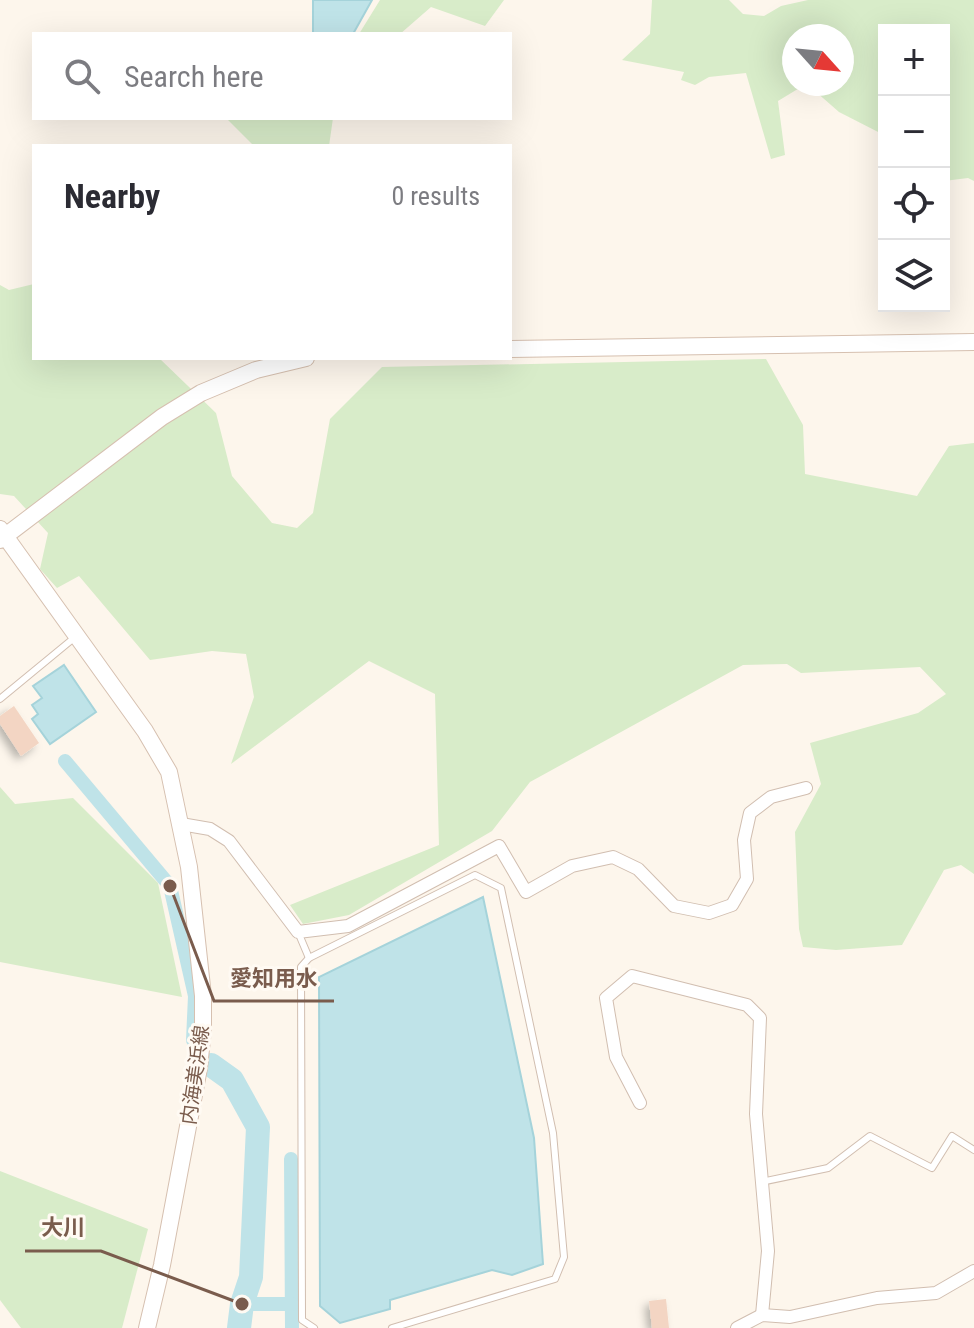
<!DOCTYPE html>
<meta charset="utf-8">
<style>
body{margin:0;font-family:"Roboto Condensed","Noto Sans JP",sans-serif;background:#f2f2f3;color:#2b2b33}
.controls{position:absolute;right:24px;top:24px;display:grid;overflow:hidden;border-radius:0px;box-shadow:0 8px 32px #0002}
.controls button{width:72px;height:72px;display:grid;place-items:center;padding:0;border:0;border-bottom:2px solid #e1e1e2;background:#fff;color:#2b2b33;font:40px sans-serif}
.compass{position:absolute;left:782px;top:24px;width:72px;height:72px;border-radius:50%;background:#fff;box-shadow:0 8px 32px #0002;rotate:117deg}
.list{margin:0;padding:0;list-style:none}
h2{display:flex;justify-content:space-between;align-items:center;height:104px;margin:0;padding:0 32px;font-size:34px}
h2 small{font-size:26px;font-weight:400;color:#7c7c81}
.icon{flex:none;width:44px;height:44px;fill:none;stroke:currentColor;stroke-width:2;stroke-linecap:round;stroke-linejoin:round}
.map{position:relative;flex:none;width:974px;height:1328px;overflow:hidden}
.search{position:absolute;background:#fff;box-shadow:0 8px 32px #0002;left:32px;top:32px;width:480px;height:88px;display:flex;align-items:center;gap:20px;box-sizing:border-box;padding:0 28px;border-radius:0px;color:#7c7c81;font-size:30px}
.panel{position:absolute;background:#fff;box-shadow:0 8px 32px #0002;left:32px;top:144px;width:480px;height:216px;border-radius:0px}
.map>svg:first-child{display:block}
</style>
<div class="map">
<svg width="974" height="1328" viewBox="0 0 974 1328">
<defs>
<filter id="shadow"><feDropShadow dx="-4.5" dy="4.5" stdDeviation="4" flood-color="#0004"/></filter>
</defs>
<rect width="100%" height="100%" fill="#fdf6ec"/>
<g fill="#d8ecc9">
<path d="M 380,0 L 504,0 L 485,26 L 431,7 L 400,34 L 359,34 Z"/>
<path d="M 652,0 L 729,0 L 743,14 L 764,16 L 781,6 L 808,0 L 974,0 L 974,181 L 968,178 L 944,181 L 944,30 L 884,30 L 884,135 L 839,112 L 807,84 L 842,84 L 842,36 L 794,36 L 794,84 L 806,84 L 778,101 L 785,155 L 771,159 L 746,73 L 709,77 L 695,85 L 681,80 L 684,72 L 622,60 L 650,34 Z"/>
<path d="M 226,118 L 333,118 L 329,146 L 254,146 Z"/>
<path d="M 34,284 L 34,358 L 159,358 L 216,413 L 232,476 L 272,523 L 297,528 L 313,513 L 330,419 L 382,367 L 766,359 L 803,425 L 805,474 L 917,496 L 949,446 L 974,443 L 974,874 L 961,865 L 944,870 L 902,945 L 836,950 L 803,947 L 799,929 L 795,832 L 821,784 L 810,743 L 918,713 L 946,694 L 920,667 L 801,673 L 787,664 L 743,665 L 530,782 L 492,831 L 349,915 L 303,924 L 290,905 L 439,845 L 435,694 L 369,661 L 231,764 L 254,697 L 246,654 L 212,651 L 150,660 L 79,576 L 57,588 L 40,569 L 48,533 L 14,496 L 0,494 L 0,285 L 9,290 Z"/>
<path d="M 0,787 L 15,804 L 73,798 L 158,883 L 182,997 L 0,962 Z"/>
<path d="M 0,1171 L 148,1229 L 122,1328 L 21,1328 L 0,1300 Z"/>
</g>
<g fill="#bfe3e8" stroke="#a5d3da" stroke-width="2">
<path d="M 313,0 L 372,0 L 353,34 L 313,34 Z"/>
<path d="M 64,665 L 96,712 L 50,744 L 32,719 L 38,714 L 32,705 L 42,698 L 33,686 Z"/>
<path d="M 483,897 L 534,1138 L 543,1264 L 512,1275 L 492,1270 L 390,1300 L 390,1309 L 340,1323 L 320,1306 L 319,977 Z"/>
</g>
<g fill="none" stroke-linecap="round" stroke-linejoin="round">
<g stroke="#bfe3e8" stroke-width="14">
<path d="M 65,761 L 170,886 L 195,996 L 193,1040"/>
<path d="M 291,1159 L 292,1328"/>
<path d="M 242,1304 L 292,1304"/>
</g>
<path stroke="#bfe3e8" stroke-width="24" d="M 211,1065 L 232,1080 L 258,1127 L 251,1277 L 242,1304 L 239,1328"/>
</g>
<g fill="#f3d5c3" filter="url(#shadow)">
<path d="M 14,706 L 39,743 L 21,756 L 0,724 L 0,716 Z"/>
<path d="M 666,1299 L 669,1328 L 652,1328 L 649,1301 Z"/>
</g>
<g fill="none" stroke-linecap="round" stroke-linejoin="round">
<g stroke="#d1beb0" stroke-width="8">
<g id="lane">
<path d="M 0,699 L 74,638"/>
<path d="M 298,932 L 309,958"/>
<path d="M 761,1182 L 828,1168 L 870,1136 L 932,1168 L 952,1136 L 974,1150"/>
<path d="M 314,1328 L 302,1320 L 301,967 L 309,958 L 475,875 L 501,888 L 553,1133 L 564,1257 L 555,1279 L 392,1328"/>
</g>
</g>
<g stroke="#d1beb0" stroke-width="14">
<g id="street">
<path d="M 181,824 L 210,829 L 229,841 L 298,932 L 348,926 L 499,846 L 526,892 L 572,866 L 613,857 L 638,869 L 674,906 L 709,913 L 732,905 L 747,879 L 744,840 L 750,813 L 771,797 L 806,788"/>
<path d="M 640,1103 L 616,1057 L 606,998 L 632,976 L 747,1005 L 760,1018 L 756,1114 L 768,1251 L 762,1315"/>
<path d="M 737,1328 L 762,1315 L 790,1317 L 877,1298 L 936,1293 L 974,1271"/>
</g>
</g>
<g stroke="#d6c0b0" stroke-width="18">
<g id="secondary">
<path d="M 510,349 L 974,342"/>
<path d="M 0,529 L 145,731 L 169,772 L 189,867 L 203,996 L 203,1029 L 199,1068 L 162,1265 L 147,1328"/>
<path d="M 0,540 L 162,417 L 201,393 L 256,370 L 306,358"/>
</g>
</g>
<use href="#lane" stroke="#fff" stroke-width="6"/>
<use href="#street" stroke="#fff" stroke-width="12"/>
<use href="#secondary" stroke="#fff" stroke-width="16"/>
</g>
<g text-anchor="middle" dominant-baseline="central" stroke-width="6" stroke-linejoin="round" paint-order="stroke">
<g font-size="20" fill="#7a5c4d" stroke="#fffaf3">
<text transform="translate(195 1075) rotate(-82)">内海美浜線</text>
</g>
</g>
<path fill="none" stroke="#7a5c4d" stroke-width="3" d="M170 886L214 1001H334M242 1304L101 1251H25"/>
<g fill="#7a5c4d" stroke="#fffaf3" stroke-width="3">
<circle cx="170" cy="886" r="8"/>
<circle cx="242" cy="1304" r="8"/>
</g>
<g font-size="22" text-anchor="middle" font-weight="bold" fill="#7a5c4d" stroke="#fffaf3" stroke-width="6" stroke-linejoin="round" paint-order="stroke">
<text x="274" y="986">愛知用水</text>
<text x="63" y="1235">大川</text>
</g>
</svg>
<div class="controls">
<button>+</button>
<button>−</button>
<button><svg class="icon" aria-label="locate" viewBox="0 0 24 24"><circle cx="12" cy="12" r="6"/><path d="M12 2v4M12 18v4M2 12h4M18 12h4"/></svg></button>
<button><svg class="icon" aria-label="layers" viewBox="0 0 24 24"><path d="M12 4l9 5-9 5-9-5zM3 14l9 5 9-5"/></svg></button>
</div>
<svg class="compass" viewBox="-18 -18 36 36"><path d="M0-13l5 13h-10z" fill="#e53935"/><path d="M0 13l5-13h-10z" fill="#7c7c81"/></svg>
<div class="search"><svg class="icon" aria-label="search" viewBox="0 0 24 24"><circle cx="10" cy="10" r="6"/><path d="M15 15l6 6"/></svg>Search here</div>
<section class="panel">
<h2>Nearby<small>0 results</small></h2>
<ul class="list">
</ul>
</section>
</div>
